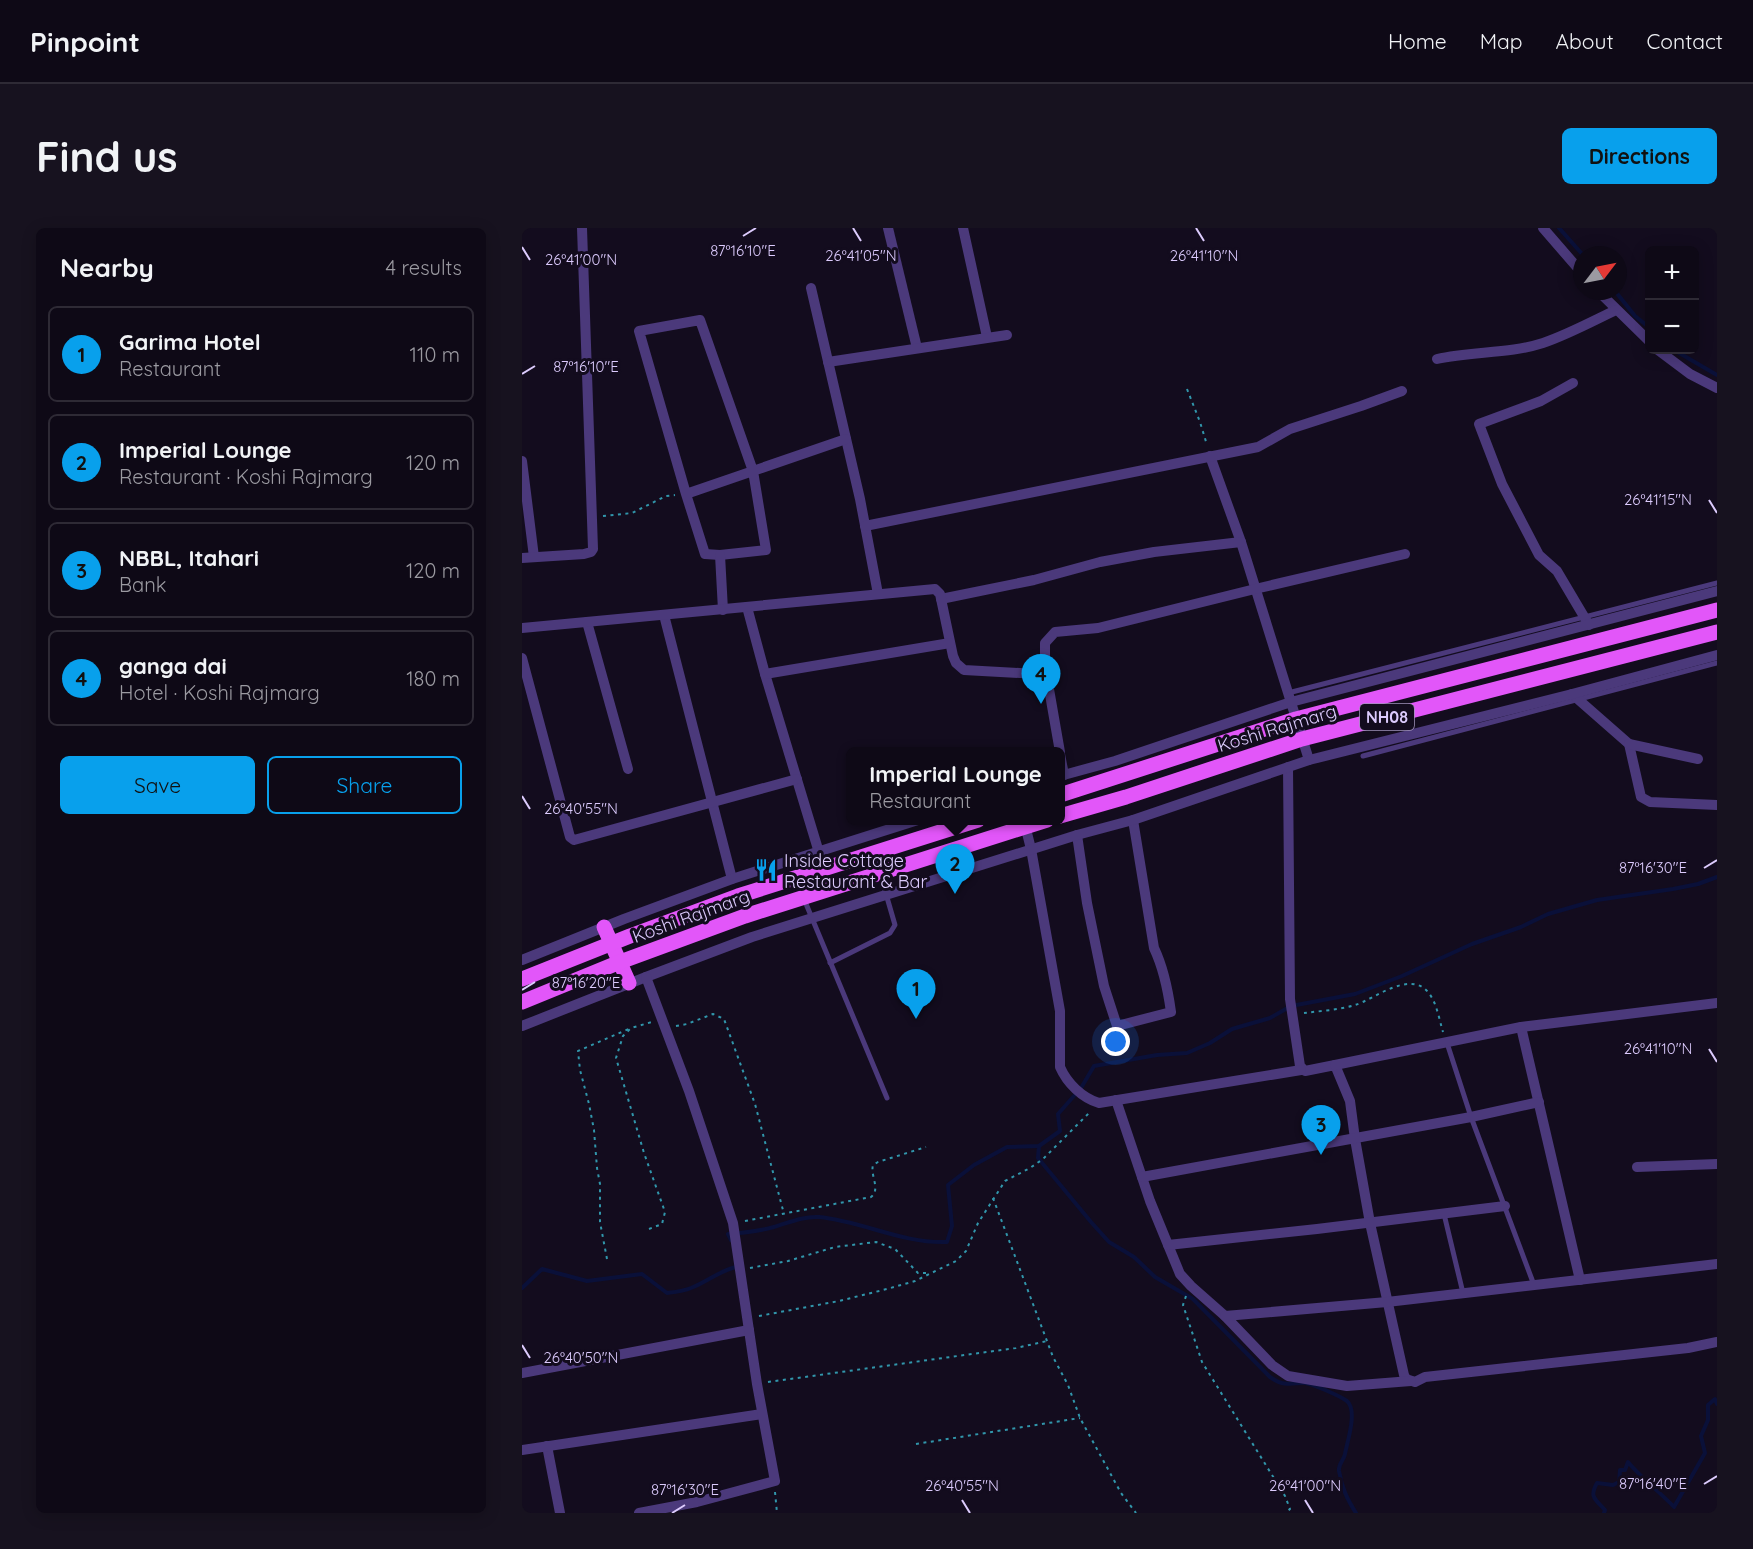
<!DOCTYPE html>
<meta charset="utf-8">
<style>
body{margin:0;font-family:Quicksand,sans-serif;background:#17121f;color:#f1f3f6}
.controls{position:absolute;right:18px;top:18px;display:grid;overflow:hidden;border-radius:9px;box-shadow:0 3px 15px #0003}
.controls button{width:54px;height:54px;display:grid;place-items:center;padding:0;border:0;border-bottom:2px solid #2e2a35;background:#0e0916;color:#f1f3f6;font:30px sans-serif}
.compass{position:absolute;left:1051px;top:18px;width:54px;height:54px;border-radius:50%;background:#0e0916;box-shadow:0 3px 15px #0003;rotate:58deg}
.you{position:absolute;left:594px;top:814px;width:21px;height:21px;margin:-15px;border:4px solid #fff;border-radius:50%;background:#1a73e8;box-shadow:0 0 0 9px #1a73e833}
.badge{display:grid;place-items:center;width:39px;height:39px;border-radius:50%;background:#08a0ec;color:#111;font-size:20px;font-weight:700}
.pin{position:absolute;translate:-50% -50px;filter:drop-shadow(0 2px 3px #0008)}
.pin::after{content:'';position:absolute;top:32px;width:21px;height:18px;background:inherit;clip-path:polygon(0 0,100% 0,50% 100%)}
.popup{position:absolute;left:324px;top:519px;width:219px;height:78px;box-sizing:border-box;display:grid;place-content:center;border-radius:9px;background:#0e0916;filter:drop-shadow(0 2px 4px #0005);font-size:20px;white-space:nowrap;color:#9b9aa1}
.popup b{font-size:22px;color:#f1f3f6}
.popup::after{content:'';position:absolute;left:50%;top:100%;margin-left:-12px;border:12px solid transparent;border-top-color:#0e0916}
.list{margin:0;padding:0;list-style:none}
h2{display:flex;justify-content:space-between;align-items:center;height:78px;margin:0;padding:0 24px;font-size:26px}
h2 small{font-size:20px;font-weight:400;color:#9b9aa1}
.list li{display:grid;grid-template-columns:39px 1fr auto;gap:18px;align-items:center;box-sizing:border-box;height:96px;margin:0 12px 12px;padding:0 12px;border:2px solid #2e2a35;border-radius:9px}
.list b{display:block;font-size:22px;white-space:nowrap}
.list p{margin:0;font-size:20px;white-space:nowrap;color:#9b9aa1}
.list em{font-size:20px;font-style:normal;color:#9b9aa1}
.actions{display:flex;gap:12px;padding:18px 24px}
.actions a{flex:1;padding:14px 0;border:2px solid #08a0ec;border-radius:9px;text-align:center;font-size:21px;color:#08a0ec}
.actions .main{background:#08a0ec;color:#111}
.map{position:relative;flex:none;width:1195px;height:1285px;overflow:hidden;border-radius:9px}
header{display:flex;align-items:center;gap:36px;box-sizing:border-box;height:84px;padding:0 30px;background:#0e0916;border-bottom:2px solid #2e2a35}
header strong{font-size:28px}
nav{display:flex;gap:33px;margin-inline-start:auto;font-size:21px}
.intro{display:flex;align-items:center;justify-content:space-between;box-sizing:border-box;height:144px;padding:0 36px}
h1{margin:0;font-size:42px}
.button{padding:15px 27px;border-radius:9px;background:#08a0ec;color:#111;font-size:21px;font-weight:700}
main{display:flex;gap:36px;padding:0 36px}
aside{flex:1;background:#0e0916;border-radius:9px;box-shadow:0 3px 15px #0003}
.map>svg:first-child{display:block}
</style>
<header>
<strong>Pinpoint</strong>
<nav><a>Home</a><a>Map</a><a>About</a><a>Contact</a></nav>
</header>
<div class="intro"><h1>Find us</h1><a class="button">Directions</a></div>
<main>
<aside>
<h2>Nearby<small>4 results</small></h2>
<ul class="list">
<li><span class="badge">1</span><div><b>Garima Hotel</b><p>Restaurant</p></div><em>110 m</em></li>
<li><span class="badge">2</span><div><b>Imperial Lounge</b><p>Restaurant · Koshi Rajmarg</p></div><em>120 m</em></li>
<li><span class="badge">3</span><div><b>NBBL, Itahari</b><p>Bank</p></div><em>120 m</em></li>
<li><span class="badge">4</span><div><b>ganga dai</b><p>Hotel · Koshi Rajmarg</p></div><em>180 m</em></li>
</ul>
<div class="actions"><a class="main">Save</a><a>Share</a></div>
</aside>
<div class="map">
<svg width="1195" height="1285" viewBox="0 0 1195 1285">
<rect width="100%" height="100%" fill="#130c1e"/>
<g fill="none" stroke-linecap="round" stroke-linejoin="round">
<g stroke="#0a1039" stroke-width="4">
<path d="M 1037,0 L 1061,27"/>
<path d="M 1093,63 L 1113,88 L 1128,100"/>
<path d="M 1152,122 L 1195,147"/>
<path d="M 517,918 L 516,930 L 569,994 L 587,1014 L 612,1029 L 633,1049 L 671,1071 L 748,1149 C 764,1160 766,1154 783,1155 C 791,1156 818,1168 825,1173 C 836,1183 825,1214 823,1226 C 822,1232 816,1236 817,1243 C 820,1260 825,1271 834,1285"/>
<path d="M 209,1012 L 206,1006 C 221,1005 237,1003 252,999 C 266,995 281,988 297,989 C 340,993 381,1016 425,1014 L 430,998 L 426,957 L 452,937 L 485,919 L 517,918 L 538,903 L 536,886 L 559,860 L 572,838 L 635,827 L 665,825 L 688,815 L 710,801 L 748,790 L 769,778 L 833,766 L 880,748 L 950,716 L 999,699 L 1026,686 L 1075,672 L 1151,661 L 1176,656 L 1195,649"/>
<path d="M 0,1060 L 20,1041 L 65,1053 L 120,1046 L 145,1065 C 153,1064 162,1063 169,1060 C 185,1054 197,1043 214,1039 L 214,1036"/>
<path d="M 1082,1285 L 1083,1282 C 1073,1271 1067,1269 1075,1255 L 1091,1257 L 1097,1254 L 1098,1242 L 1103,1242 L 1106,1234 C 1120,1251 1137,1263 1152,1279 L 1183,1225 L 1179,1208 L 1186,1192 L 1186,1177 L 1193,1171 L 1195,1176"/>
</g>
<g stroke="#3196ab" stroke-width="2" stroke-dasharray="3 4.5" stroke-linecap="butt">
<path d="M 665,161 L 678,194 L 685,217"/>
<path d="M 81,288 L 110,285 L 144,268 L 153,267"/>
<path d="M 782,785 C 798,783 817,782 833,777 C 853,771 887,742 906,764 C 915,775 917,791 921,804"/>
<path d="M 154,798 L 165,796 L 191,786 L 202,791 L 233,876 L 262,986"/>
<path d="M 471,970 L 531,1129 L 546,1157 L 558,1190 L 599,1265 L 614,1285"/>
<path d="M 223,993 L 349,969 C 359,961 348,948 351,937 L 356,934 L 404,919"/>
<path d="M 127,1001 L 140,996 L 143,984 L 122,925 L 94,830 L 101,808 L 109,800 L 130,794"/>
<path d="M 85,1031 L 78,994 L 78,956 L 75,940 L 72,902 L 67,876 L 58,842 L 56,823 L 109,800"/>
<path d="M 228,1040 L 266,1033 L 313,1019 L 354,1014 L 373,1021 L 396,1045 L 406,1045"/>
<path d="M 664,1068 L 661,1077 L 680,1134 L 763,1268 L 768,1281 L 764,1285"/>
<path d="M 237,1088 L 317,1073 L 365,1061 L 393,1053 L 434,1033 L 444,1023 L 456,995 L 483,953 L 508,940 L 521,931 L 568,884"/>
<path d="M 246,1154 L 494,1120 L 525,1113"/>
<path d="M 394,1216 L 558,1190"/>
<path d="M 253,1264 L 255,1285"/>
</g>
<g stroke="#4b397b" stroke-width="5">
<path d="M 766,465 L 1195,355"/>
<path d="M 841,528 L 1195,435"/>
<path d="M 282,671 L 365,870"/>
<path d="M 308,735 L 368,705 L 373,697 L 353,628"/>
<path d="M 925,815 L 949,889 L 1012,1057"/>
<path d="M 922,986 L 941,1065"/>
</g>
<g stroke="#4b397b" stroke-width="10">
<path d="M 366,0 L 395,120"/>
<path d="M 441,0 L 465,109"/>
<path d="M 1021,0 L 1060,45"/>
<path d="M 289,60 L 338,271 L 356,366"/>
<path d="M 1076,63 L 1128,114"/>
<path d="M 1136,122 L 1168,146 L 1195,160"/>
<path d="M 915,131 C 950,123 987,126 1021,115 C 1045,107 1071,93 1094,82"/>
<path d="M 306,134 L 485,107"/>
<path d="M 1051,155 L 1019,173 L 957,196 L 980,256 L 1017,327 L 1035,343 L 1067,397"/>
<path d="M 688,228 L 719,314 L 787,532"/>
<path d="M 0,233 L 12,329"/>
<path d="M 164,266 L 183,326 L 198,327 L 244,322 L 231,243 L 178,92 L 117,103 L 164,266 L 324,211"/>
<path d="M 343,298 L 736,219 L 768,201 L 839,178 L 880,163"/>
<path d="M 198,327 L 201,382"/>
<path d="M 0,330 L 62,326 L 69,324 L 71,321 L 60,0"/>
<path d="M 419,371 L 512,352 L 578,334 L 632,324 L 719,314"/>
<path d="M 225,379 L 243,446 L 302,641"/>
<path d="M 142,387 L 210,651"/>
<path d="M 65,394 L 106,541"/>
<path d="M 0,400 L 413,361 L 418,366 L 431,428 L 434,435 L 442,442 L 515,446 L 520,449 L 527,461 L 538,524"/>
<path d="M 0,430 L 48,609 L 52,612 L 275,551"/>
<path d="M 243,446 L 428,415"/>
<path d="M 523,453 L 523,415 L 533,404 L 576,400 L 733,361 L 883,326"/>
<path d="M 1050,466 L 1107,516 L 1119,569 L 1128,574 L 1195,577"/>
<path d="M 1107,516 L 1176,531"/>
<path d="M 538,526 L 542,547"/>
<path d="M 766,539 L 768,771 L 778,838 L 783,843 L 813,837 L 828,873 L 833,911 L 848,995 L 882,1147 L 884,1151 L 893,1154 L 903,1149 L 1166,1120 L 1195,1114"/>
<path d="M 538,548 L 593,533 L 769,474 L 1195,363"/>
<path d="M 502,593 L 509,621 L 538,783 L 538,839 C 545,855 560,870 577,875 L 779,842"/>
<path d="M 555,607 L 565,675 L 582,758 L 595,798 L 649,784 C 646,762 642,741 632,720 L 611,592"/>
<path d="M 0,732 L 102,691 L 210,651 L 396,592"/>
<path d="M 0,798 L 124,749 L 230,709 L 555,607 L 611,592 L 787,532 L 1050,466 L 1195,427"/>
<path d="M 999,799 L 1058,1052"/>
<path d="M 813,837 L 999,799 L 1195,775"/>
<path d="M 594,872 L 628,973 L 658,1046 L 669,1058 L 703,1088 L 750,1137 L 766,1148 L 825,1158 L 889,1153"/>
<path d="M 1115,939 L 1195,936"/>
<path d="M 620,949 L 949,889 L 1017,874"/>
<path d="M 646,1017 L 795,1001 L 983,978"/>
<path d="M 703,1088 L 865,1074 L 1195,1036"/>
<path d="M 0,1145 L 227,1102"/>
<path d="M 25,1218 L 38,1285"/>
<path d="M 0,1222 L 240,1186"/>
<path d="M 117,1285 L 175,1274 L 253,1253 L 235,1156 L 211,995 L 167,863 L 124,749"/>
</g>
<g stroke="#e256f9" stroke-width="15">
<path d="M 538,567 L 774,491 L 1195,382"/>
<path d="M 538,588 L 604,569 L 780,511 L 1195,404"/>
<path d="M 82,699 L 107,755"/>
<path d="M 0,751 L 108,708 L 216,668 L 456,592"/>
<path d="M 0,774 L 98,734 L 223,688 L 525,592"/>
</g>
</g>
<path fill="none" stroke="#dccbfd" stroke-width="2" d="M 331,0 L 339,13M 674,0 L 682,13M 221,8 L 234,0M 0,19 L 8,32M 0,146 L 13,138M 1187,272 L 1195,285M 0,568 L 8,581M 1182,640 L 1195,632M 0,762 L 13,754M 1187,821 L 1195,834M 0,1117 L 8,1130M 1182,1256 L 1195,1248M 440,1272 L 448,1285M 783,1272 L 791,1285M 150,1285 L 163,1277"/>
<defs>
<g id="restaurant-bare" transform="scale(1.8)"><path d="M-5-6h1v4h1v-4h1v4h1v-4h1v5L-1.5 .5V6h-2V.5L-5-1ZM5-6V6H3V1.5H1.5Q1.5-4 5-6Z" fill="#08a0ec" stroke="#130c1e" stroke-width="2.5" paint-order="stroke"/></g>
</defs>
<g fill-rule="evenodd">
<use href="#restaurant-bare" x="244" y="642"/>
</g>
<g text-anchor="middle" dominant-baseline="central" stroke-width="6" stroke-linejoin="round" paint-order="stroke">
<rect fill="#130c1e" stroke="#a092ba" stroke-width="1.5" x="838" y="476" width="54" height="26" rx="4.5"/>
<g font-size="16" font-weight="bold" fill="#dccbfd">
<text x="865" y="489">NH08</text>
</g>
<g font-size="18" fill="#dccbfd" stroke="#130c1e">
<text transform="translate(755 500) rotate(-17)">Koshi Rajmarg</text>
<text transform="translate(169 688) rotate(-20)">Koshi Rajmarg</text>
</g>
<g font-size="18" fill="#dccbfd" stroke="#130c1e" text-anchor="start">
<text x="262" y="632">Inside Cottage<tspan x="262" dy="21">Restaurant &amp; Bar</tspan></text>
</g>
</g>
<g font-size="15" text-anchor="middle" fill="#dccbfd" stroke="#130c1e" stroke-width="6" stroke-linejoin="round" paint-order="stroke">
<text x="221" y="28">87°16'10"E</text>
<text x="339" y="33">26°41'05"N</text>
<text x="682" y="33">26°41'10"N</text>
<text x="59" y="37">26°41'00"N</text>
<text x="64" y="144">87°16'10"E</text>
<text x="1136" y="277">26°41'15"N</text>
<text x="59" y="586">26°40'55"N</text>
<text x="1131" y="645">87°16'30"E</text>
<text x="64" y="760">87°16'20"E</text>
<text x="1136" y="826">26°41'10"N</text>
<text x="59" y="1135">26°40'50"N</text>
<text x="1131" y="1261">87°16'40"E</text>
<text x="440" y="1263">26°40'55"N</text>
<text x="783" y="1263">26°41'00"N</text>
<text x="163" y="1267">87°16'30"E</text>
</g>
</svg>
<div class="controls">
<button>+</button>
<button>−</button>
</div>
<svg class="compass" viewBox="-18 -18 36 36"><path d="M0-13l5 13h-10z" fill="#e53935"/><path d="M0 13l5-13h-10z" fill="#9b9aa1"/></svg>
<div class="you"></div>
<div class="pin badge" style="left:394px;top:791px">1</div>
<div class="pin badge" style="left:433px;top:666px">2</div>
<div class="popup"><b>Imperial Lounge</b>Restaurant</div>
<div class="pin badge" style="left:799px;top:927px">3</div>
<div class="pin badge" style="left:519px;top:476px">4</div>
</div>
</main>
